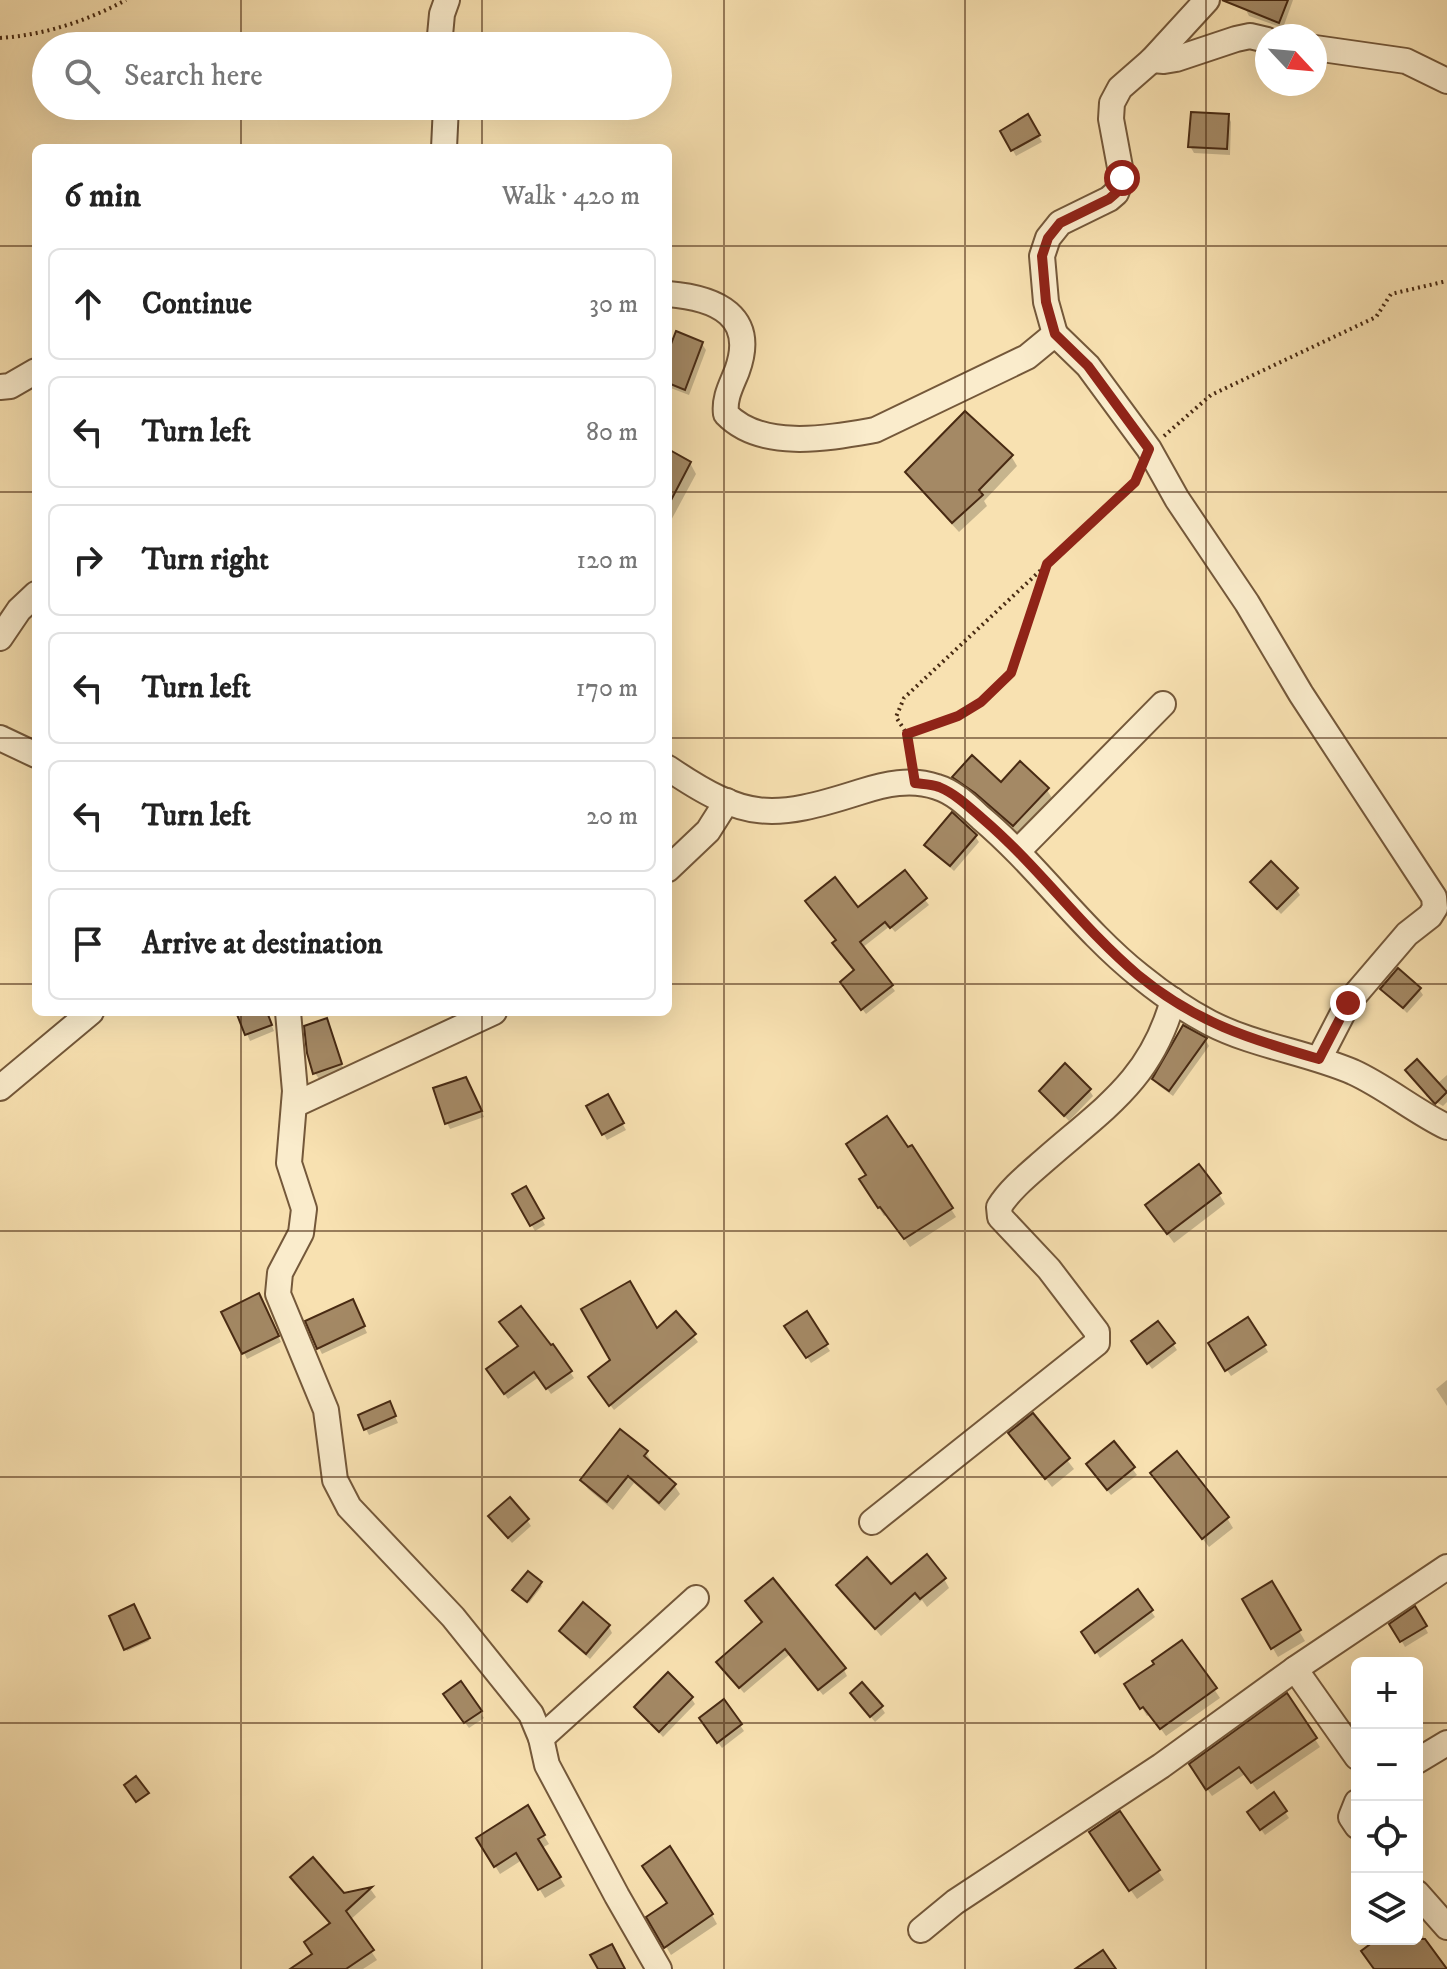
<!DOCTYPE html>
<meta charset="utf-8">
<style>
body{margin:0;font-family:"IM FELL DW Pica",serif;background:#f2f2f2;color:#222}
.controls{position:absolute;right:24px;bottom:24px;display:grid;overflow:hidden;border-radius:12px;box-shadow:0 8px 32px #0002}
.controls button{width:72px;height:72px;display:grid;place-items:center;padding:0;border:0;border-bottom:2px solid #e0e0e0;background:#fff;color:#222;font:40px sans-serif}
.compass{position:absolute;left:1255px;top:24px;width:72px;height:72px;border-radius:50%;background:#fff;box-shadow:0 8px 32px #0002;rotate:116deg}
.stop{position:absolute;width:24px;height:24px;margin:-18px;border:6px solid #8f2418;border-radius:50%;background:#fff}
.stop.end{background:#8f2418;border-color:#fff;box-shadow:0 2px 8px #0008}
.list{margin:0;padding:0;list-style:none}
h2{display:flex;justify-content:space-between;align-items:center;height:104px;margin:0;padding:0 32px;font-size:34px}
h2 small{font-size:26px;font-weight:400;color:#767676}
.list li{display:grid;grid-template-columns:52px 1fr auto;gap:24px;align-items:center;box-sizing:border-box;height:112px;margin:0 16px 16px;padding:0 16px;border:2px solid #e0e0e0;border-radius:12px}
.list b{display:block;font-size:30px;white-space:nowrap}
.list em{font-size:26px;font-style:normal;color:#767676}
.icon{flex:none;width:44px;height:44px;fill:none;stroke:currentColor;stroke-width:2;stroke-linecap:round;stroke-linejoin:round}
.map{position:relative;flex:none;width:1447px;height:1969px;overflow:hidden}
.search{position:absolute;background:#fff;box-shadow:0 8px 32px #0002;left:32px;top:32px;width:640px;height:88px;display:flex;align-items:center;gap:20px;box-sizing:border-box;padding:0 28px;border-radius:44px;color:#767676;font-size:30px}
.panel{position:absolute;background:#fff;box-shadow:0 8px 32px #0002;left:32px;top:144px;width:640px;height:872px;border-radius:12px}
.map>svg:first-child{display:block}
</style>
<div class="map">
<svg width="1447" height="1969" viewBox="0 0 1447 1969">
<rect width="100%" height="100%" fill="#f8e1b1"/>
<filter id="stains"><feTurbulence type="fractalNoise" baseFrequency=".0025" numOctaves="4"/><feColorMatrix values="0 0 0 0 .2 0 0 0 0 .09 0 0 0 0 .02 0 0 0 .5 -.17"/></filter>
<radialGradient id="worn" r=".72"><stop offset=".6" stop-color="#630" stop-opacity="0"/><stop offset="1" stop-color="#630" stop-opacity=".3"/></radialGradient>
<g fill="#0003">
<path d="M 1249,0 L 1293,0 L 1283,28 L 1249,16 L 1246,10 Z"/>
<path d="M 1228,116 L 1231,122 L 1230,155 L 1194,153 L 1190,146 Z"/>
<path d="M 1028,117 L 1042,142 L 1016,156 L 1002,131 Z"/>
<path d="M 702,344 L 706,350 L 689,395 L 668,387 L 668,358 Z"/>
<path d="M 668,452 L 690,463 L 696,474 L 668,526 Z"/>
<path d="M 1011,456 L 1017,466 L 984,501 L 987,506 L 959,532 L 913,482 L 907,472 Z"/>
<path d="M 955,777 L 1047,790 L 1052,798 L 1019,834 L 983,801 L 960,786 Z"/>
<path d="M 975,836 L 979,842 L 954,871 L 927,845 Z"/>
<path d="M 904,873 L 929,905 L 895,932 L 890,926 L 862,948 L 895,991 L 866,1014 L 846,988 L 856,972 L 858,910 Z"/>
<path d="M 1253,883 L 1296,889 L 1300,895 L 1281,914 Z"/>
<path d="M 1383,989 L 1419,989 L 1423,995 L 1407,1013 Z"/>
<path d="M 238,1012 L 266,1012 L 274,1031 L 250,1041 Z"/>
<path d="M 327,1021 L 344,1071 L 319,1079 L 315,1073 Z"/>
<path d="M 1205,1039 L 1209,1046 L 1173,1096 L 1158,1085 L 1154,1079 Z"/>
<path d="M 1407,1071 L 1437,1084 L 1447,1075 L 1447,1102 L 1443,1106 L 1426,1096 L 1426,1099 L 1426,1094 Z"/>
<path d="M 469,1085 L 484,1117 L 450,1129 L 447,1123 Z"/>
<path d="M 1089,1090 L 1093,1096 L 1069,1121 L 1041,1092 Z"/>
<path d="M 607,1096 L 626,1130 L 607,1140 L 589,1107 Z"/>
<path d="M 862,1180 L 951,1209 L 956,1217 L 910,1247 L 887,1214 L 884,1216 Z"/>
<path d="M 525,1188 L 545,1225 L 535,1231 L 514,1195 Z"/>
<path d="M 1219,1194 L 1225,1204 L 1174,1243 L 1154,1216 Z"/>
<path d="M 261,1302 L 281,1342 L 247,1359 L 224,1313 Z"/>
<path d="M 355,1307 L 367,1333 L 322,1354 L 319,1348 Z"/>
<path d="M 676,1314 L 698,1342 L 614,1410 L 594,1384 Z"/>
<path d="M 806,1314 L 830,1351 L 811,1363 L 787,1327 Z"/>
<path d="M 1248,1319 L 1268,1352 L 1231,1376 L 1210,1344 Z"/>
<path d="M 1173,1344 L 1177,1350 L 1152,1369 L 1137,1348 Z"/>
<path d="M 553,1346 L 574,1378 L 551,1394 L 539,1377 L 508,1399 L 492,1376 Z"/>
<path d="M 1447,1380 L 1447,1406 L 1436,1389 Z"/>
<path d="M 392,1410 L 398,1423 L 369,1435 L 366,1429 Z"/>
<path d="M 1033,1416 L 1074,1469 L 1052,1487 L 1011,1434 Z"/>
<path d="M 1114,1444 L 1137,1475 L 1111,1495 L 1092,1471 Z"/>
<path d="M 646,1452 L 651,1461 L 649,1464 L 674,1485 L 680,1494 L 665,1511 L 634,1483 L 613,1510 L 588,1489 L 582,1480 Z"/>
<path d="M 1159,1483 L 1227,1518 L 1233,1528 L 1209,1547 Z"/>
<path d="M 527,1520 L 531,1526 L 512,1543 L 494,1523 Z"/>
<path d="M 528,1574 L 542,1586 L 529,1603 L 516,1593 Z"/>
<path d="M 944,1579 L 949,1588 L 927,1607 L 922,1600 L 881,1636 L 839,1585 L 890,1586 Z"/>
<path d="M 1271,1584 L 1305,1641 L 1278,1657 L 1245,1600 Z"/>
<path d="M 1138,1592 L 1155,1617 L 1100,1658 L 1084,1632 Z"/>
<path d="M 584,1605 L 609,1627 L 612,1633 L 590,1659 L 565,1638 L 561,1632 Z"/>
<path d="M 133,1607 L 149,1641 L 127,1651 L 111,1617 Z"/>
<path d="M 1415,1609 L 1428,1633 L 1405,1647 L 1392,1624 Z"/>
<path d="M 764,1624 L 844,1670 L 847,1676 L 823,1695 L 790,1654 L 744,1693 L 722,1668 Z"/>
<path d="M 1182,1642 L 1220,1698 L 1166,1736 L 1150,1714 L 1147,1716 L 1127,1684 L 1156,1665 Z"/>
<path d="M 1287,1696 L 1320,1747 L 1257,1790 L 1245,1774 L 1212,1796 L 1196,1773 Z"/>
<path d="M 691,1698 L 695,1704 L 663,1737 L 636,1707 Z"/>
<path d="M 856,1699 L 881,1707 L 885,1713 L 875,1722 Z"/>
<path d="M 449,1701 L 480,1712 L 484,1718 L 469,1728 Z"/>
<path d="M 724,1702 L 744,1731 L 722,1748 L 705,1725 Z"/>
<path d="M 1274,1795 L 1289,1818 L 1265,1835 L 1253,1818 Z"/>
<path d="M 527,1808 L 549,1844 L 542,1848 L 565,1886 L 545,1898 L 522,1860 L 500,1874 L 478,1838 Z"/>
<path d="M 1097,1842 L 1158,1871 L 1164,1880 L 1137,1899 Z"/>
<path d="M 292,1878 L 343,1895 L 371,1890 L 376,1897 L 350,1920 L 377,1960 L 363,1969 L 312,1969 L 312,1956 L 331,1925 Z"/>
<path d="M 669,1904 L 712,1915 L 717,1924 L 671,1955 L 649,1918 Z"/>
<path d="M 1417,1927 L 1445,1969 L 1375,1969 L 1381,1939 L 1417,1939 Z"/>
</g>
<g fill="#a48965" stroke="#482a13" stroke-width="2">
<path d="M 1222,0 L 1288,0 L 1279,23 Z"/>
<path d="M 1191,112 L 1229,114 L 1227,149 L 1188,147 Z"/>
<path d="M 1028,114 L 1040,135 L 1011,151 L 1000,131 Z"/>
<path d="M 676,331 L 703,342 L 685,390 L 668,383 L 668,352 Z"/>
<path d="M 965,411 L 1013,455 L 979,490 L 983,495 L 952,523 L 905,472 Z"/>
<path d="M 668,449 L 691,462 L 668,506 Z"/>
<path d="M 972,755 L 1001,782 L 1020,761 L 1049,788 L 1013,826 L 975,793 L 952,777 Z"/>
<path d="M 952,812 L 977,835 L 950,866 L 924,845 Z"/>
<path d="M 1271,861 L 1298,888 L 1277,909 L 1250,882 Z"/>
<path d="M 905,870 L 927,898 L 890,928 L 885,922 L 860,942 L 893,985 L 861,1010 L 840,982 L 854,970 L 832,943 L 836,940 L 805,901 L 835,877 L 858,907 Z"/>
<path d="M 1398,968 L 1421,988 L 1403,1008 L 1380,989 Z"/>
<path d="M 236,1012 L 267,1012 L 272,1025 L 245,1035 Z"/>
<path d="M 327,1018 L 342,1064 L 313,1074 L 307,1053 L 304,1026 Z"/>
<path d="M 1183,1025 L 1207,1038 L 1169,1091 L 1152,1079 Z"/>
<path d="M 1417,1059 L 1447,1092 L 1435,1104 L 1405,1070 Z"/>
<path d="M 1065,1063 L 1091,1089 L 1064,1116 L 1039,1091 Z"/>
<path d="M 466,1077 L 482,1111 L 445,1124 L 433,1088 Z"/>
<path d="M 608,1094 L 624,1123 L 602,1135 L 586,1106 Z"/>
<path d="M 887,1116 L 908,1147 L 912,1145 L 953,1208 L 904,1239 L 880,1207 L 878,1208 L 859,1179 L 866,1175 L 846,1144 Z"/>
<path d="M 1199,1164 L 1221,1193 L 1167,1234 L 1145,1205 Z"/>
<path d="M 526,1186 L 544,1218 L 530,1226 L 512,1194 Z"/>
<path d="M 630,1281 L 657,1328 L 676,1311 L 696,1334 L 609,1406 L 588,1377 L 610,1360 L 581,1309 Z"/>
<path d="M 259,1293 L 279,1336 L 242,1354 L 221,1312 Z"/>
<path d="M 353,1299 L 365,1326 L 317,1349 L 305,1321 Z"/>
<path d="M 521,1306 L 551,1345 L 553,1344 L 572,1371 L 546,1389 L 534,1372 L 504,1394 L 486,1369 L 518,1346 L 499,1322 Z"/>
<path d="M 807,1311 L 828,1344 L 806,1358 L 784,1326 Z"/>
<path d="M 1248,1317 L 1266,1345 L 1225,1371 L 1208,1343 Z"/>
<path d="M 1158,1321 L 1175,1343 L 1147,1364 L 1131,1341 Z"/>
<path d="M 390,1401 L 396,1416 L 364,1430 L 358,1415 Z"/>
<path d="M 1033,1413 L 1070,1458 L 1045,1479 L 1008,1433 Z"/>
<path d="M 620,1429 L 648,1451 L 644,1456 L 676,1484 L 659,1503 L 628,1476 L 607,1502 L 580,1480 Z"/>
<path d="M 1114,1441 L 1135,1467 L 1107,1490 L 1086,1464 Z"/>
<path d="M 1177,1451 L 1229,1517 L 1202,1539 L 1150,1473 Z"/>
<path d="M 510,1497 L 529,1519 L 508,1538 L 488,1516 Z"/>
<path d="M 927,1554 L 946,1578 L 920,1599 L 915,1593 L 875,1629 L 836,1585 L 867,1557 L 891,1584 Z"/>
<path d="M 528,1571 L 542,1582 L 527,1602 L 512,1590 Z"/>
<path d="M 773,1578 L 846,1668 L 818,1690 L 785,1649 L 739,1688 L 716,1662 L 762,1622 L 745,1601 Z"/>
<path d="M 1272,1581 L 1301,1630 L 1271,1649 L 1242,1599 Z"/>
<path d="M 1138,1589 L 1153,1610 L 1095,1653 L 1081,1632 Z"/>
<path d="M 583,1602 L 610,1625 L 586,1654 L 559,1631 Z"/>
<path d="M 134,1604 L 150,1638 L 124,1650 L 109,1616 Z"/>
<path d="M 1415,1606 L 1427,1626 L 1400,1642 L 1389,1624 Z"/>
<path d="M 1182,1640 L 1217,1688 L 1160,1729 L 1143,1707 L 1140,1709 L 1124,1684 L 1154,1664 L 1152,1661 Z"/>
<path d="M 668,1672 L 693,1697 L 659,1732 L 634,1707 Z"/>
<path d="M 461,1681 L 482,1711 L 464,1723 L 443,1694 Z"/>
<path d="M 862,1682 L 883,1706 L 870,1717 L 850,1693 Z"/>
<path d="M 1287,1693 L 1317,1738 L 1251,1783 L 1239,1767 L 1206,1790 L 1189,1764 Z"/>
<path d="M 724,1699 L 742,1724 L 717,1743 L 699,1718 Z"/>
<path d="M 136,1776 L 149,1793 L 136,1802 L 124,1785 Z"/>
<path d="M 1274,1792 L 1287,1811 L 1260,1830 L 1247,1812 Z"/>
<path d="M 528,1805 L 545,1835 L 538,1839 L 561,1877 L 538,1890 L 516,1853 L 494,1867 L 476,1838 Z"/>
<path d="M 1120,1811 L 1160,1870 L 1129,1891 L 1089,1832 Z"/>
<path d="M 670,1846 L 713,1914 L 664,1948 L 646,1917 L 667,1903 L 642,1866 Z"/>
<path d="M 313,1857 L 344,1893 L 372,1887 L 346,1911 L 374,1950 L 346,1969 L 290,1969 L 312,1954 L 304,1942 L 330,1923 L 290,1877 Z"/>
<path d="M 1377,1939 L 1425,1939 L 1447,1969 L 1374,1969 L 1361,1951 Z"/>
<path d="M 612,1944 L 625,1969 L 598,1969 L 590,1955 Z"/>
<path d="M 1103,1950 L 1116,1969 L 1075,1969 Z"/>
</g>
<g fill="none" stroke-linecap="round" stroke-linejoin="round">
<g stroke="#74583a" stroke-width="28">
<g id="minor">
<path d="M 439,46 L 442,14 L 447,0"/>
<path d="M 1315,48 L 1406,61 L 1447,81"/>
<path d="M 1152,60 L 1164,61 L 1176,59 L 1236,39 L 1250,36 L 1267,40"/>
<path d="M 444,148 L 446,106"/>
<path d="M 668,294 C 717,298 757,316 737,371 C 731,386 724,398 726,414 C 762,451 829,438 875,430 L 1027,357 L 1055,334 L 1088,366 L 1149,449 L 1177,499 L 1247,603 L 1301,694 L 1434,897 L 1435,908 L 1430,916 L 1407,934 L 1348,1003 L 1319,1059"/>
<path d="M 1055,334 L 1046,302 L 1042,256 L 1048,238 L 1060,223 L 1109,199 L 1116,193 L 1122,178 L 1111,119 L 1112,103 L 1120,88 L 1152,60 L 1207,0"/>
<path d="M 0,387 L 10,386 L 36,371"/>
<path d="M 0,638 L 19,610 L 36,594"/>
<path d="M 0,738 L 36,755"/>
<path d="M 668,768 C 746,821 772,820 860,792 C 885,784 911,778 937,787 C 954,792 968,806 981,818 C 1038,866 1081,929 1140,976 C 1161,993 1185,1010 1210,1023 C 1255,1046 1306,1052 1353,1072 C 1386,1087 1414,1111 1447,1127"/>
<path d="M 1018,851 L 1163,704"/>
<path d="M 668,869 L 708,831 L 727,801"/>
<path d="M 288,1012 L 295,1091 L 289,1163 L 304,1209 L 301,1233 L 280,1273 L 278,1294 L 326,1410 L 335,1480 L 349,1507 L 453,1617 L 531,1714 L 541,1738 L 547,1765 L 617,1896 L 659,1969"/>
<path d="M 0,1088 L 91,1012"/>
<path d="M 294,1105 L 494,1012"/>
<path d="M 872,1522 L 1097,1343 L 1097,1332 L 1049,1269 L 1000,1217 L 999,1207 C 1010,1189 1029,1174 1046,1159 C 1104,1108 1151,1080 1173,1000"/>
<path d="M 1295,1669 L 1357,1757"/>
<path d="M 541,1738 L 696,1598"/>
<path d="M 1417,1761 L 1447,1743"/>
<path d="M 1357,1802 L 1351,1817 L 1357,1826"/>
<path d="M 1417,1893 L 1447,1927"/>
<path d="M 921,1930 L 955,1902 L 1161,1766 L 1295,1669 L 1447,1567"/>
</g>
</g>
<g stroke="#482a13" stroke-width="4" stroke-dasharray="2 4" stroke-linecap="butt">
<path d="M 0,38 C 44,35 87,21 126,0"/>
<path d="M 1164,436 L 1211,395 L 1376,317 L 1391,294 L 1447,281"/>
<path d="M 907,734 L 958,716 L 981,702 L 1011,673 L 1047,564"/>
<path d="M 911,760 L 907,734 L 896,717 L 904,698 L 1135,482 L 1138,476"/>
</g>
<use href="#minor" stroke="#faeccc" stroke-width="24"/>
</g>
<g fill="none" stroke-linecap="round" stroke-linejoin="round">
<path stroke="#8f2418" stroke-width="10" d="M 1122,178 L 1116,193 L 1109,199 L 1060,223 L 1048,238 L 1042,256 L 1046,302 L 1055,334 L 1088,366 L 1149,449 L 1135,482 L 1047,564 L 1011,673 L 981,702 L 958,716 L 907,734 L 915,783 C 922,784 931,784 939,787 C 956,794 969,807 983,819 C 1039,867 1082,928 1138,975 C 1195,1022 1249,1039 1319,1059 L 1348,1003"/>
</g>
<path fill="none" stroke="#482a13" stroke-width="2" stroke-opacity="0.55" d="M 241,0 L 241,46M 482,0 L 482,46M 724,0 L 724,1969M 965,0 L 965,1969M 1206,0 L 1206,1969M 241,106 L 241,148M 482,106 L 482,148M 0,246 L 36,246M 668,246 L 1447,246M 0,492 L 36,492M 668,492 L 1447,492M 0,738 L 36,738M 668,738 L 1447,738M 0,984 L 36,984M 668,984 L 1447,984M 241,1012 L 241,1969M 482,1012 L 482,1969M 0,1231 L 1447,1231M 0,1477 L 1447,1477M 0,1723 L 1357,1723M 1417,1723 L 1447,1723"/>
<rect width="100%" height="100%" filter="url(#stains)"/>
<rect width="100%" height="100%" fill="url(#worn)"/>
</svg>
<div class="controls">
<button>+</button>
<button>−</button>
<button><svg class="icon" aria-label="locate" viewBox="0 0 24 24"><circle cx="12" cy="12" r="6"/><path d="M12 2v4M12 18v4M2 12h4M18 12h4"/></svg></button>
<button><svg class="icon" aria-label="layers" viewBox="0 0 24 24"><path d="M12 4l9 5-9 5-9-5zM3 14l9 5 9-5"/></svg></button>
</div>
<svg class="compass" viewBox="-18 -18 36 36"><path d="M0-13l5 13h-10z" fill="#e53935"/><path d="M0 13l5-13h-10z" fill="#767676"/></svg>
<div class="stop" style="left:1122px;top:178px"></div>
<div class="stop end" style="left:1348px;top:1003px"></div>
<div class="search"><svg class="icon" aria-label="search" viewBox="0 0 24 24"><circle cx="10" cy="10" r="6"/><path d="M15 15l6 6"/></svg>Search here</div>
<section class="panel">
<h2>6 min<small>Walk · 420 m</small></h2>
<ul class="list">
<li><svg class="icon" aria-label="ahead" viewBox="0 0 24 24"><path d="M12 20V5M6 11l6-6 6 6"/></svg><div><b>Continue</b></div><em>30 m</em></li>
<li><svg class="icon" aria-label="left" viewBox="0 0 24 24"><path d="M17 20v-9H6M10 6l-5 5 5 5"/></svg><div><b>Turn left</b></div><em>80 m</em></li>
<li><svg class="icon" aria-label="right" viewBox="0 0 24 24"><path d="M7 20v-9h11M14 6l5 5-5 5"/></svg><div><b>Turn right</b></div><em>120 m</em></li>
<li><svg class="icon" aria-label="left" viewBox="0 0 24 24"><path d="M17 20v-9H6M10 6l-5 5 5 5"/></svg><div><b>Turn left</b></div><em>170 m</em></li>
<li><svg class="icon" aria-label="left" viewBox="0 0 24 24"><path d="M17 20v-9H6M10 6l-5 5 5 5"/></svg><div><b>Turn left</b></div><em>20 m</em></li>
<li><svg class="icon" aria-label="arrive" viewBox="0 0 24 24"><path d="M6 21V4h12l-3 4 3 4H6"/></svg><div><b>Arrive at destination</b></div></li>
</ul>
</section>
</div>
